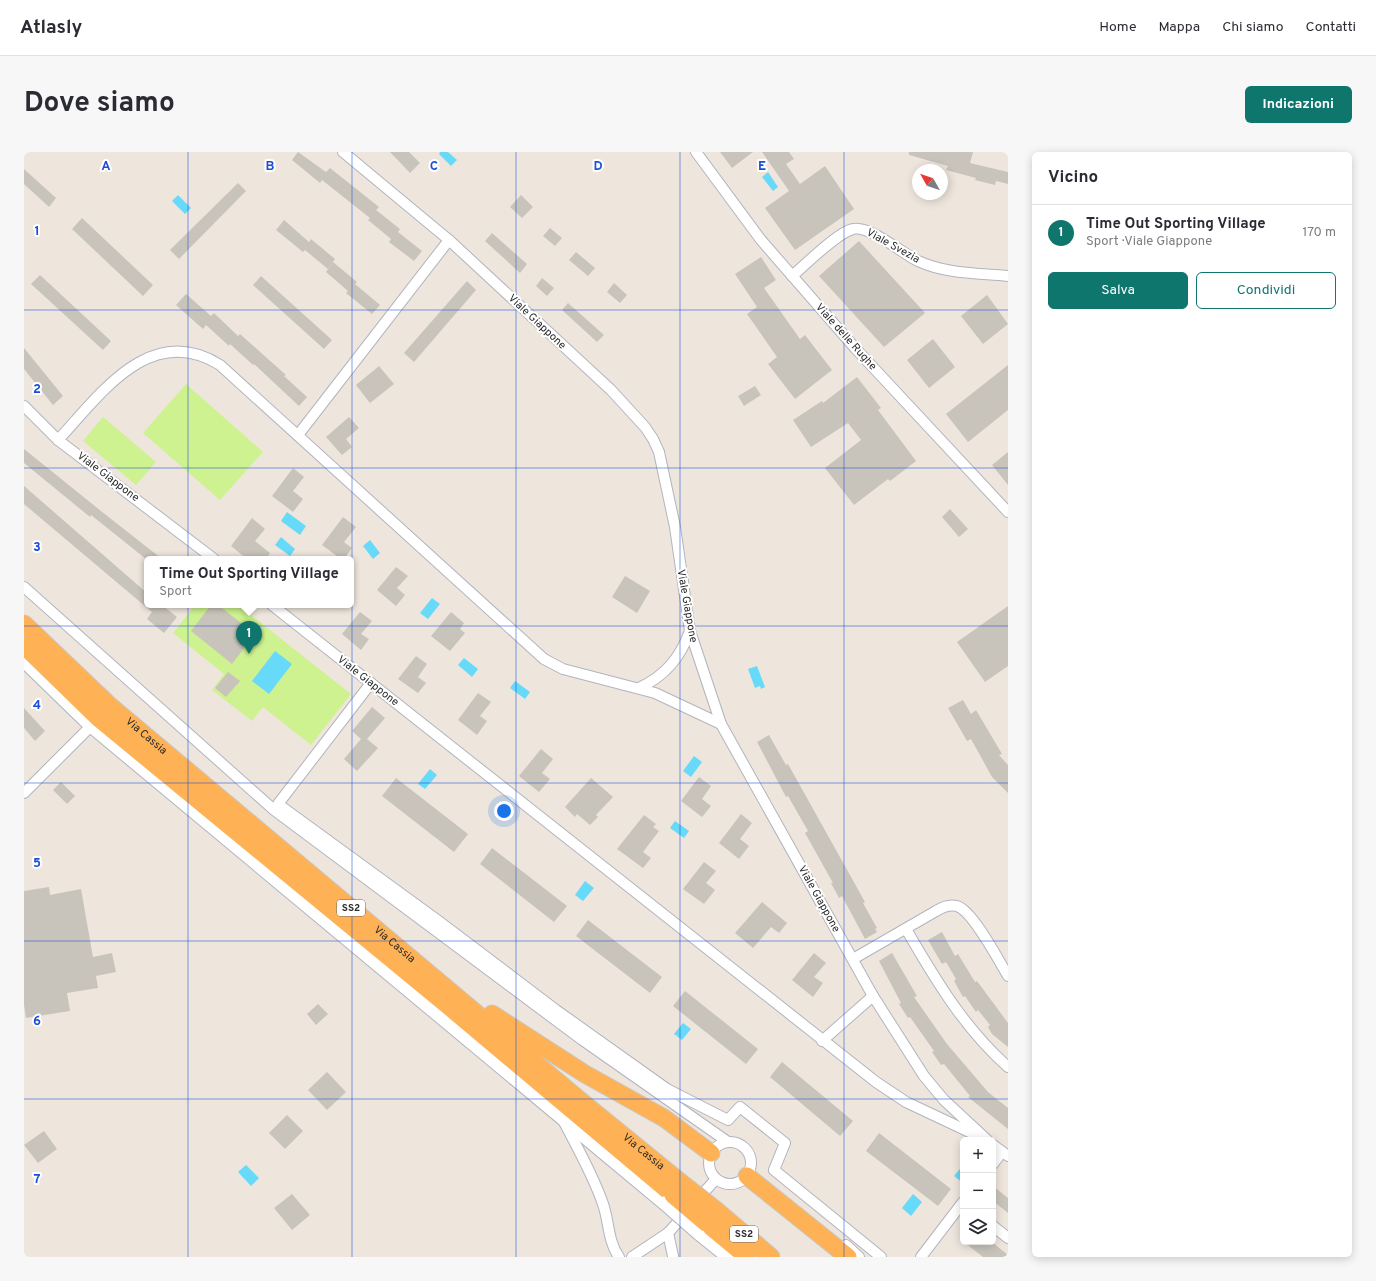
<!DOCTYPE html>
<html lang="it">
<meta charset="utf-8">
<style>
body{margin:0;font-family:Overpass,sans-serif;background:#f7f7f7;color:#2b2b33}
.controls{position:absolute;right:12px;bottom:12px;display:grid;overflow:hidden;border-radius:6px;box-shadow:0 2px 10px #0003}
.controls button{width:36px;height:36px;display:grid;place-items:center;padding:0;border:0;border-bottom:1px solid #e1e1e2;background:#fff;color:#2b2b33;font:20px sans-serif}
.compass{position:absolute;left:888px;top:12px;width:36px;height:36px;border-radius:50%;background:#fff;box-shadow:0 2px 10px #0003;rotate:310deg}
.you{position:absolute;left:480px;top:659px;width:14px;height:14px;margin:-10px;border:3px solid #fff;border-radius:50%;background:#1a73e8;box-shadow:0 0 0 6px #1a73e833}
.badge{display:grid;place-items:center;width:26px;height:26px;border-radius:50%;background:#0f766e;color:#fff;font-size:13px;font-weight:700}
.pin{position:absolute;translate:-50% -33px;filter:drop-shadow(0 1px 2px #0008)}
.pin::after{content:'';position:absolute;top:21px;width:14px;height:12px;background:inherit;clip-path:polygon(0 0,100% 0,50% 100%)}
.popup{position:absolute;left:120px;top:404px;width:210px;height:52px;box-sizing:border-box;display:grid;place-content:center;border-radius:6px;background:#fff;filter:drop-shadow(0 1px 3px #0005);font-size:13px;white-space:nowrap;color:#7c7c81}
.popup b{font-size:15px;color:#2b2b33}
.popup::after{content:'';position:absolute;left:50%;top:100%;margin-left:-8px;border:8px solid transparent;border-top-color:#fff}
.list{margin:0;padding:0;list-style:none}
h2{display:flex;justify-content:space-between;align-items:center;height:52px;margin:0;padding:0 16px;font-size:17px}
h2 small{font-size:13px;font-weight:400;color:#7c7c81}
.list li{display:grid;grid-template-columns:26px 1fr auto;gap:12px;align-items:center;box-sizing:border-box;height:56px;padding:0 16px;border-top:1px solid #e1e1e2}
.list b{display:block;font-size:15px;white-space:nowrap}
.list p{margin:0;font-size:13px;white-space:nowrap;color:#7c7c81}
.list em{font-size:13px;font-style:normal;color:#7c7c81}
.actions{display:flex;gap:8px;padding:12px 16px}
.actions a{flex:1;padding:9px 0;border:1px solid #0f766e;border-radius:6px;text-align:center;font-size:14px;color:#0f766e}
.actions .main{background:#0f766e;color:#fff}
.icon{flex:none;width:22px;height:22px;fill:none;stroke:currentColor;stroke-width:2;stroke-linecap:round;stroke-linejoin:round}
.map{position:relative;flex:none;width:984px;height:1105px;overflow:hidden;border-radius:6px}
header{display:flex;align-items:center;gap:24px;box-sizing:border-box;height:56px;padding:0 20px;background:#fff;border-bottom:1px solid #e1e1e2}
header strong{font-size:19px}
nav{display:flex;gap:22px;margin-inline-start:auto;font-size:14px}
.intro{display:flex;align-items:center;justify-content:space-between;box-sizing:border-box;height:96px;padding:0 24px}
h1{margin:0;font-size:28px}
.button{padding:10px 18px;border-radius:6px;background:#0f766e;color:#fff;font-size:14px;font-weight:700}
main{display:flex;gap:24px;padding:0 24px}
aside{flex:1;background:#fff;border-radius:6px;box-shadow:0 2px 10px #0003}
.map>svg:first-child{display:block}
</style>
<header>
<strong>Atlasly</strong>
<nav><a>Home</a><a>Mappa</a><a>Chi siamo</a><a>Contatti</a></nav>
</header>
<div class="intro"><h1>Dove siamo</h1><a class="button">Indicazioni</a></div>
<main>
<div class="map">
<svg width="984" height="1105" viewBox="0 0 984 1105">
<rect width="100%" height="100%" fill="#eee6dd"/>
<g fill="#cdf28f">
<path d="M 162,232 L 239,300 L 196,348 L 119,281 Z"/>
<path d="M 79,265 L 132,310 L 112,333 L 59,289 Z"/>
<path d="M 171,453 L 214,453 L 327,542 L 287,593 L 239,555 L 228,569 L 188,538 L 200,522 L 149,481 Z"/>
</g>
<g fill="#67d9f9">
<path d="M 416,0 L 424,0 L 433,8 L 427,14 L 415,2 Z"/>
<path d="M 744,20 L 754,35 L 749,39 L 738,25 Z"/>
<path d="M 154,43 L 167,56 L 161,62 L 148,49 Z"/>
<path d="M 263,360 L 282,374 L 276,383 L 257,369 Z"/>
<path d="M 257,385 L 271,397 L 266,404 L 251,393 Z"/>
<path d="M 346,388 L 356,401 L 349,407 L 339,394 Z"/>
<path d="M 408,446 L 416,452 L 404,467 L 396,461 Z"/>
<path d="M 251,499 L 268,512 L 245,542 L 228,529 Z"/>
<path d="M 440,506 L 454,517 L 448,525 L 434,513 Z"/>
<path d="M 733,514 L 741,535 L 737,537 L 736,534 L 731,536 L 724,517 Z"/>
<path d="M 491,529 L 506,540 L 501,547 L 486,536 Z"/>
<path d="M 670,604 L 678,610 L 667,625 L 659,619 Z"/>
<path d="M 406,617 L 413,623 L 401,637 L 394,632 Z"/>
<path d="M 651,669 L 665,679 L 660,686 L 646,676 Z"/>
<path d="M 561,729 L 570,736 L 559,749 L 551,743 Z"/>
<path d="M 659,871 L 667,877 L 658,888 L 650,882 Z"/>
<path d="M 222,1013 L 235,1026 L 227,1034 L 214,1020 Z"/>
<path d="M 939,1013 L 939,1031 L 930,1024 Z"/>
<path d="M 889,1042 L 898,1050 L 887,1064 L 878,1056 Z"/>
</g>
<g fill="#c9c4bb">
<path d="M 274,0 L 302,20 L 306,16 L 355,55 L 352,58 L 376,77 L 374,80 L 398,99 L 390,109 L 365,90 L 367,87 L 344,68 L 346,66 L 298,28 L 296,31 L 268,8 Z"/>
<path d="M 366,0 L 385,0 L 396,11 L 386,21 Z"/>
<path d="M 696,0 L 729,0 L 708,16 Z"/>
<path d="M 738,0 L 765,0 L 770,7 L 762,12 L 776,32 L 801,14 L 830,57 L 771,98 L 741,56 L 765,39 Z"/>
<path d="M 885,0 L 949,0 L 946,11 L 984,20 L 984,32 L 972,29 L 971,33 L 951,28 L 952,26 L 922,18 L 924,14 L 885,3 Z"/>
<path d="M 0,17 L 32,46 L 25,55 L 0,32 Z"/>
<path d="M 214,31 L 222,39 L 155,107 L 146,98 Z"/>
<path d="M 497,43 L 509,55 L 498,66 L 486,55 Z"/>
<path d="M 58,66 L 129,133 L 119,144 L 48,77 Z"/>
<path d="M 260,68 L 285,90 L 287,87 L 311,107 L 304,117 L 281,98 L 279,100 L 252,78 Z"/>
<path d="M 526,76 L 538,86 L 531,94 L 519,84 Z"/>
<path d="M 468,81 L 503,112 L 496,121 L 461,89 Z"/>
<path d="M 835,89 L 901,161 L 860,195 L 795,124 Z"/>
<path d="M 552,100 L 571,116 L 564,124 L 545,108 Z"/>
<path d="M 737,105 L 752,128 L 740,136 L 776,187 L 781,183 L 808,218 L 771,247 L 744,212 L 753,205 L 723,162 L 733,155 L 711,122 Z"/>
<path d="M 309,110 L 333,130 L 331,132 L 356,153 L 348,162 L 322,141 L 324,139 L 302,120 Z"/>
<path d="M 16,123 L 87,189 L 79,198 L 7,132 Z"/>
<path d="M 237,124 L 308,188 L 300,197 L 229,133 Z"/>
<path d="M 518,126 L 530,136 L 523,144 L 512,134 Z"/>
<path d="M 443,129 L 452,138 L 390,210 L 380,201 Z"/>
<path d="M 590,131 L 603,143 L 596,151 L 583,140 Z"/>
<path d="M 162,142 L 187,164 L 190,161 L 214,184 L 216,182 L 262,223 L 260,224 L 283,245 L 275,254 L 230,212 L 229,213 L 206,192 L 205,194 L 182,173 L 179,177 L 152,153 Z"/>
<path d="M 963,143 L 984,172 L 959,192 L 937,164 Z"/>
<path d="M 544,151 L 580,183 L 573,190 L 538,158 Z"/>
<path d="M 909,187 L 931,215 L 905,236 L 883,208 Z"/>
<path d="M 0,196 L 39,244 L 29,253 L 0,217 Z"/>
<path d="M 984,213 L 984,258 L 944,290 L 922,262 Z"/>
<path d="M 355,214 L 370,232 L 346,251 L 332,233 Z"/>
<path d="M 833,225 L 857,256 L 854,258 L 892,309 L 866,329 L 864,327 L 830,353 L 801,316 L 837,288 L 824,271 L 787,295 L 769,268 L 798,249 L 799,251 Z"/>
<path d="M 731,234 L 737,243 L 720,254 L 714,244 Z"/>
<path d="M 325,265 L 335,276 L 322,287 L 328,295 L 318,303 L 302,285 Z"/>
<path d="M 0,297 L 77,359 L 138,407 L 122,407 L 67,363 L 66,365 L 0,311 Z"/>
<path d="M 984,300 L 984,333 L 968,313 Z"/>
<path d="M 269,316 L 280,325 L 269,339 L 279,347 L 269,360 L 248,344 Z"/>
<path d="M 0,334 L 123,441 L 123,453 L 138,453 L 153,465 L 140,481 L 123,467 L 128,460 L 0,352 Z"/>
<path d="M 926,357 L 944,377 L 935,385 L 918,365 Z"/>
<path d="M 319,365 L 332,375 L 320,390 L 328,396 L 320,407 L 317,407 L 298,393 Z"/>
<path d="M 228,366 L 241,377 L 231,389 L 246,401 L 242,407 L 223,407 L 207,394 Z"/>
<path d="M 372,415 L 384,424 L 373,436 L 381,443 L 372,454 L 353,438 Z"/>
<path d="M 601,424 L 626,439 L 613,461 L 588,445 Z"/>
<path d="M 187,453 L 194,453 L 231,482 L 208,512 L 167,479 Z"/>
<path d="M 984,454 L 984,514 L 961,530 L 933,490 Z"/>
<path d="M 336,460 L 348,469 L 337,482 L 345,487 L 337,498 L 318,482 Z"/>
<path d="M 427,460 L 440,471 L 436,477 L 441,481 L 426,499 L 407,484 Z"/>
<path d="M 392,504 L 403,512 L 394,525 L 402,531 L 394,541 L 374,527 Z"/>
<path d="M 204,520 L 216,529 L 202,545 L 191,536 Z"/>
<path d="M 454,541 L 467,550 L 456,564 L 463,569 L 453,583 L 434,568 Z"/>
<path d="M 939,548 L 947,562 L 952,558 L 978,602 L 975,603 L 984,613 L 984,641 L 968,625 L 947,587 L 943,589 L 924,556 Z"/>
<path d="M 348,555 L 361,566 L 343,587 L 354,596 L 333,619 L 320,607 L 337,587 L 328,579 Z"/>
<path d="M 0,556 L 21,579 L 11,589 L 0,576 Z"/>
<path d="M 745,583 L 762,613 L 764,612 L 841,750 L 839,751 L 853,776 L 851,777 L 853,780 L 841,787 L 818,744 L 815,746 L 807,731 L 809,731 L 781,681 L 784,679 L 764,644 L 762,645 L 733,590 Z"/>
<path d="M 517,597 L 529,607 L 518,621 L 526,627 L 515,640 L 495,624 Z"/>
<path d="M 675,625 L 687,634 L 678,647 L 687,654 L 678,665 L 657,649 Z"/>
<path d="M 372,626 L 444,682 L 430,700 L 358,644 Z"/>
<path d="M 567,626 L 589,645 L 572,663 L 574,665 L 566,673 L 553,662 L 551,665 L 541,655 Z"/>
<path d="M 37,630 L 51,644 L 43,652 L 29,638 Z"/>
<path d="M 717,662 L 728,671 L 716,687 L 725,694 L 715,707 L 695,691 Z"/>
<path d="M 620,663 L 632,672 L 629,675 L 635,679 L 619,700 L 627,706 L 619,716 L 593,697 Z"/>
<path d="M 468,696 L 543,754 L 530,770 L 456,712 Z"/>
<path d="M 680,710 L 692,719 L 682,731 L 691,738 L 680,752 L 659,737 Z"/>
<path d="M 25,735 L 26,743 L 57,737 L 69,805 L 88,801 L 92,820 L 72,824 L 74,836 L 43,841 L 46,859 L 2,866 L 0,853 L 0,739 Z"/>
<path d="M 738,750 L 763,771 L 755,781 L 747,775 L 729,796 L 711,781 Z"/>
<path d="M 564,768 L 638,825 L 626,841 L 552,784 Z"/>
<path d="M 918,780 L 931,804 L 934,802 L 951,830 L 953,829 L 984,871 L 984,895 L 968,882 L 964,875 L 966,873 L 954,858 L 952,860 L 941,844 L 939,845 L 930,829 L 932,827 L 922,810 L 918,812 L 904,788 Z"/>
<path d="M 790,801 L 802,811 L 790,825 L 799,831 L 789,845 L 768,828 Z"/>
<path d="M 868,801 L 893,844 L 890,845 L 923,892 L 964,940 L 984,956 L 984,977 L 944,945 L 946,944 L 920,912 L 917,913 L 908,900 L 910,899 L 886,865 L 884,866 L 875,852 L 877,851 L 855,809 Z"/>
<path d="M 661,839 L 734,897 L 722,912 L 649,854 Z"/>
<path d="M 294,852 L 304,862 L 292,873 L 283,862 Z"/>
<path d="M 758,910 L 829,969 L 816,984 L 746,925 Z"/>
<path d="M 303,920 L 322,940 L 303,958 L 284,938 Z"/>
<path d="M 263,963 L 279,979 L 261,997 L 245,981 Z"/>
<path d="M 20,979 L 33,997 L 14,1011 L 0,993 Z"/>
<path d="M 855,981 L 927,1037 L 914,1054 L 842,999 Z"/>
<path d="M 969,1034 L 984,1046 L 984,1061 L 969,1049 Z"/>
<path d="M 268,1042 L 286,1063 L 268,1078 L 250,1056 Z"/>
<path d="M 940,1090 L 968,1090 L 984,1103 L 984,1105 L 959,1105 Z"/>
</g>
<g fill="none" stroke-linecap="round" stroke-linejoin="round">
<g stroke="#b1b4c0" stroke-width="12">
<g id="minor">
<path d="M 319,0 L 425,88 L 587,238 L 621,275 L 629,287 L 635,300 L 651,375 L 666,479 L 697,572 L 849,844 L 900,924 L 920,948 L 963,988"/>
<path d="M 672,0 L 737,88 L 831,196 L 984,360"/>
<path d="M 768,124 C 781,113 814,80 829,77 C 845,73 878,101 894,109 C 922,122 954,121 984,124"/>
<path d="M 0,254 L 34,288 L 190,407"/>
<path d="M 274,283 L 425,88"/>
<path d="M 34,288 C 76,243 126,169 196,213 L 520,507 L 539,517 L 631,541 L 697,572"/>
<path d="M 0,435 L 250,658 L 557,887 L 704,990"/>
<path d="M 248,453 L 852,930 L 882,950 L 954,984"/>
<path d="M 347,531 L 254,652 L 416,770 L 532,858 L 643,937 L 704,968 L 716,955 L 761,991 L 750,1018 L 857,1105"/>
<path d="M 615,536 C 641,524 656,506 666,479"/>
<path d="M 0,641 L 67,574"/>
<path d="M 882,777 C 911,827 940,876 984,915"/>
<path d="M 829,807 L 912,759 C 918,755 925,752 933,754 C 949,759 975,809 984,824"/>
<path d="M 798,889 L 849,844"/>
<path d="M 540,970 C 554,997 569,1023 579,1052 C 585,1069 584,1090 595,1105"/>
<circle cx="706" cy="1011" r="21"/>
<path d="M 969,993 L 984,1004"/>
<path d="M 969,1012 L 978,1000"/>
<path d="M 672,1049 L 692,1027"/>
<path d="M 969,1074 L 984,1086"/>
<path d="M 644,1081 L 649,1104"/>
<path d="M 822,1093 L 835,1105"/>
<path d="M 608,1105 L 644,1081 L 662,1061"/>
<path d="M 897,1105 L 939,1050"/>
</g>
</g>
<g stroke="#b1b4c0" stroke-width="15">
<g id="tertiary">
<path d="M 0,509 L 67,574 L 640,1051"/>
<path d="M 674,1081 L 704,1105"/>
</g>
</g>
<g stroke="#c8c8c8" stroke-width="19">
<g id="trunk">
<path id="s1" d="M 0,472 L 85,553 L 558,950 L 660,1033"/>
<path d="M 0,494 L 74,566 L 424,854 L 649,1043"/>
<path d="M 468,862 L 561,922 L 640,966 L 687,1001"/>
<path d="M 723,1024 L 824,1105"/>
<path d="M 693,1059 L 747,1105"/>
<path d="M 682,1071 L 723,1105"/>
</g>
</g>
<use href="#minor" stroke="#fff" stroke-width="10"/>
<use href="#tertiary" stroke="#fff" stroke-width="13"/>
<use href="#trunk" stroke="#feb255" stroke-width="17"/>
<g stroke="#b1b4c0" stroke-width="15" stroke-linecap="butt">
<path id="tertiary-bridge" d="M 640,1051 L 674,1081"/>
</g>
<g stroke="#c8c8c8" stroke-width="19" stroke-linecap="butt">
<g id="trunk-bridge">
<path d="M 660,1033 L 693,1059"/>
<path d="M 649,1043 L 682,1071"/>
</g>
</g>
<use href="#tertiary-bridge" stroke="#fff" stroke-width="13"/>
<use href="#trunk-bridge" stroke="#feb255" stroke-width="17"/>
</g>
<path fill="none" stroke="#1d4ed8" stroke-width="1" stroke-opacity="0.55" d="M 164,0 L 164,1105M 328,0 L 328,1105M 492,0 L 492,1105M 656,0 L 656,1105M 820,0 L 820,1105M 0,158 L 984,158M 0,316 L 984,316M 0,474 L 984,474M 0,631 L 984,631M 0,789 L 984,789M 0,947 L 984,947"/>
<g text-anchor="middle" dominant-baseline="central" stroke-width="4" stroke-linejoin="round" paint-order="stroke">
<g fill="#fff" stroke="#6b6b6b" stroke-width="1">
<rect x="313" y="748" width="28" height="16" rx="3"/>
<rect x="706" y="1074" width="28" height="16" rx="3"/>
</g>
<g font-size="10" font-weight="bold" fill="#2b2b2b">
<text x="327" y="756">SS2</text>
<text x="720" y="1082">SS2</text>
</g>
<g font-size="11" fill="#2b2b2b" stroke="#fff">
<text transform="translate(869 94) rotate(29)">Viale Svezia</text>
<text transform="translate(513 170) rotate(43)">Viale Giappone</text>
<text transform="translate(822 185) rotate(48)">Viale delle Rughe</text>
<text transform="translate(84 325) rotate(37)">Viale Giappone</text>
<text transform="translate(663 454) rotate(80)">Viale Giappone</text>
<text transform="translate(344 529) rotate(38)">Viale Giappone</text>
<text stroke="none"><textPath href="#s1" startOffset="166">Via Cassia</textPath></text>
<text transform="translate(795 747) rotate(61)">Viale Giappone</text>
<text stroke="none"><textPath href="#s1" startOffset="490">Via Cassia</textPath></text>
<text stroke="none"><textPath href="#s1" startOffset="814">Via Cassia</textPath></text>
</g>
</g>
<g font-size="13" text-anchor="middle" font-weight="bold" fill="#1d4ed8" stroke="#fff" stroke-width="4" stroke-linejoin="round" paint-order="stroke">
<text x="82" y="18">A</text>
<text x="246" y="18">B</text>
<text x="410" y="18">C</text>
<text x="574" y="18">D</text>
<text x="738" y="18">E</text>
<text x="13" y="83">1</text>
<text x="13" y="241">2</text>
<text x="13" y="399">3</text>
<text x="13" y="557">4</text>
<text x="13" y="715">5</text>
<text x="13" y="873">6</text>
<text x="13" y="1031">7</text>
</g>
</svg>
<div class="controls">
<button>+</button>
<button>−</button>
<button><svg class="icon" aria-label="layers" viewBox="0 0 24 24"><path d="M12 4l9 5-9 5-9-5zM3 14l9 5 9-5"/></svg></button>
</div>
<svg class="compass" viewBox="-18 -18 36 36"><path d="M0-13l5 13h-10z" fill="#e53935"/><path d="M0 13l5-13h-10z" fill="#7c7c81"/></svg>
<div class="you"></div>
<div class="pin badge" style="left:225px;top:502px">1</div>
<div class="popup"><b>Time Out Sporting Village</b>Sport</div>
</div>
<aside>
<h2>Vicino<small></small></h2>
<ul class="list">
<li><span class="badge">1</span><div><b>Time Out Sporting Village</b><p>Sport · Viale Giappone</p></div><em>170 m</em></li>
</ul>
<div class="actions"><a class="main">Salva</a><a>Condividi</a></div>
</aside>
</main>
